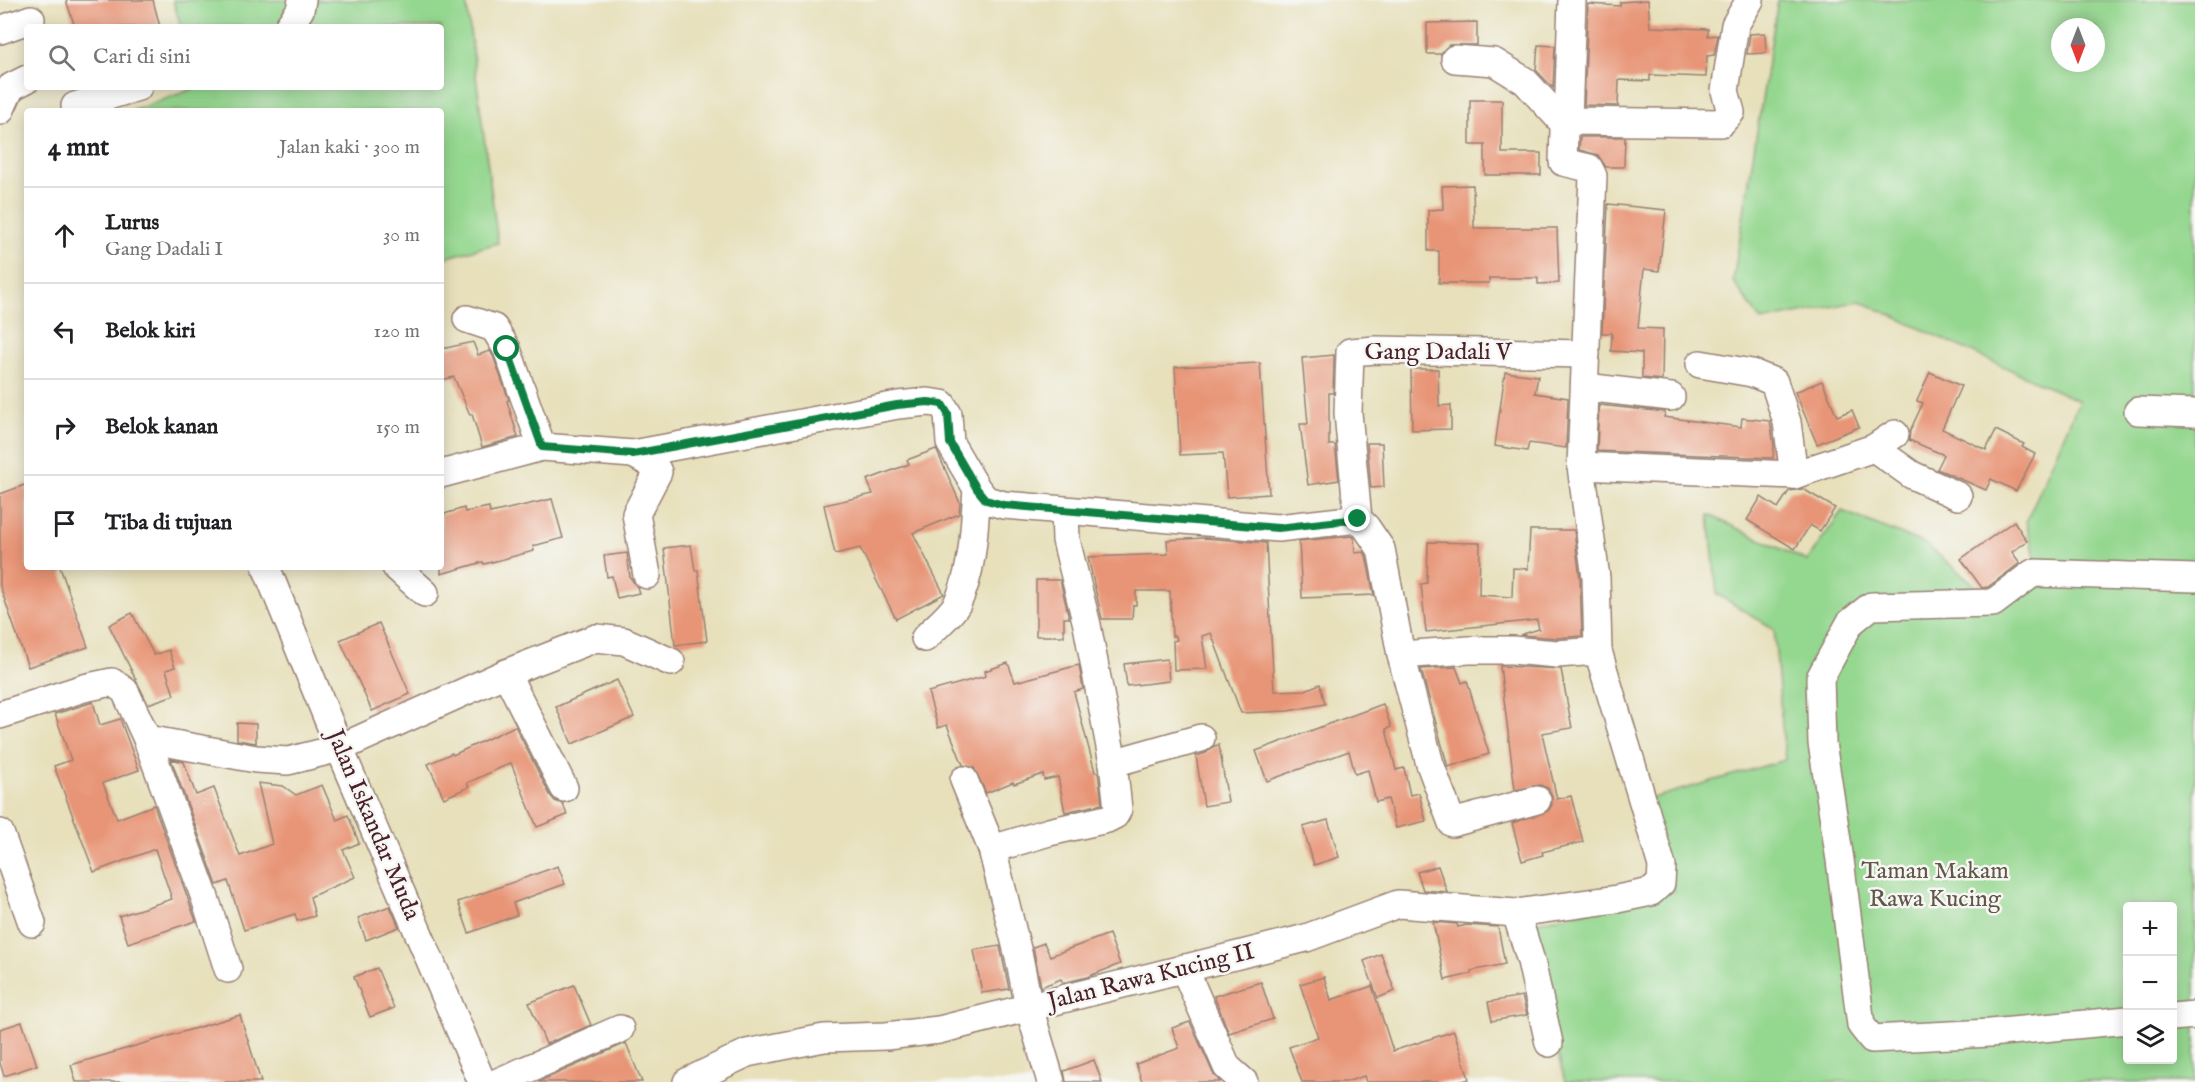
<!DOCTYPE html>
<html lang="id">
<meta charset="utf-8">
<style>
body{margin:0;font-family:"IM FELL English",serif;background:#f6f6f6;color:#202124}
.controls{position:absolute;right:18px;bottom:18px;display:grid;overflow:hidden;border-radius:6px;box-shadow:0 3px 15px #0003}
.controls button{width:54px;height:54px;display:grid;place-items:center;padding:0;border:0;border-bottom:2px solid #e0e0e0;background:#fff;color:#202124;font:30px sans-serif}
.compass{position:absolute;left:2051px;top:18px;width:54px;height:54px;border-radius:50%;background:#fff;box-shadow:0 3px 15px #0003;rotate:180deg}
.stop{position:absolute;width:18px;height:18px;margin:-14px;border:4px solid #0b8043;border-radius:50%;background:#fff}
.stop.end{background:#0b8043;border-color:#fff;box-shadow:0 2px 6px #0008}
.list{margin:0;padding:0;list-style:none}
h2{display:flex;justify-content:space-between;align-items:center;height:78px;margin:0;padding:0 24px;font-size:26px}
h2 small{font-size:20px;font-weight:400;color:#757577}
.list li{display:grid;grid-template-columns:39px 1fr auto;gap:18px;align-items:center;box-sizing:border-box;height:96px;padding:0 24px;border-top:2px solid #e0e0e0}
.list b{display:block;font-size:22px;white-space:nowrap}
.list p{margin:0;font-size:20px;white-space:nowrap;color:#757577}
.list em{font-size:20px;font-style:normal;color:#757577}
.icon{flex:none;width:33px;height:33px;fill:none;stroke:currentColor;stroke-width:2;stroke-linecap:round;stroke-linejoin:round}
.map{position:relative;flex:none;width:2195px;height:1082px;overflow:hidden}
.search{position:absolute;background:#fff;box-shadow:0 3px 15px #0003;left:24px;top:24px;width:420px;height:66px;display:flex;align-items:center;gap:15px;box-sizing:border-box;padding:0 21px;border-radius:6px;color:#757577;font-size:22px}
.panel{position:absolute;background:#fff;box-shadow:0 3px 15px #0003;left:24px;top:108px;width:420px;height:462px;border-radius:6px}
.map>svg:first-child{display:block}
</style>
<div class="map">
<svg width="2195" height="1082" viewBox="0 0 2195 1082">
<rect width="100%" height="100%" fill="#f6f6f2"/>
<filter id="ink" filterUnits="userSpaceOnUse"><feTurbulence type="fractalNoise" baseFrequency=".0167" numOctaves="2"/><feDisplacementMap in="SourceGraphic" scale="12" xChannelSelector="R" yChannelSelector="G"/><feConvolveMatrix kernelMatrix="1 2 1 2 8 2 1 2 1" color-interpolation-filters="sRGB"/></filter>
<filter id="wash" filterUnits="userSpaceOnUse"><feTurbulence type="fractalNoise" baseFrequency=".008" numOctaves="4" result="noise"/><feDisplacementMap in="SourceGraphic" scale="24" xChannelSelector="R" yChannelSelector="G"/><feGaussianBlur stdDeviation="1.35" result="paint"/><feColorMatrix in="noise" values="0 0 0 0 0 0 0 0 0 0 0 0 0 0 0 0 0 1.4 0 .05"/><feComposite in="paint" operator="in"/></filter>
<g filter="url(#wash)">
<rect width="100%" height="100%" fill="#e7e0bb"/>
<g fill="#94d78f" stroke="#6f7b5d" stroke-width="1.5" fill-rule="evenodd">
<path d="M 173,0 L 466,0 L 498,243 L 441,259 L 441,111 L 132,111 L 198,87 L 441,87 L 441,27 L 181,27 Z"/>
<path d="M 1778,0 L 2195,0 L 2195,1082 L 1565,1082 L 1524,925 L 1674,891 L 1646,800 L 1785,760 L 1774,629 L 1717,594 L 1709,515 L 1807,561 L 1842,511 L 1925,544 L 1985,593 L 2036,560 L 2026,522 L 2079,401 L 1860,301 L 1761,321 L 1733,281 ZM 2060,27 L 2096,27 L 2096,63 L 2060,63 ZM 2128,906 L 2172,906 L 2172,1060 L 2128,1060 Z"/>
</g>
<g id="blocks">
<g fill="#e89577">
<path d="M 66,0 L 153,0 L 160,27 L 75,27 Z"/>
<path d="M 1648,0 L 1650,27 L 1708,29 L 1708,36 L 1718,35 L 1714,55 L 1707,56 L 1706,77 L 1650,75 L 1650,81 L 1619,80 L 1618,106 L 1584,105 L 1588,4 L 1620,6 L 1620,2 Z"/>
<path d="M 1477,22 L 1477,45 L 1449,45 L 1441,54 L 1427,54 L 1427,23 Z"/>
<path d="M 1765,33 L 1766,53 L 1747,54 L 1750,34 Z"/>
<path d="M 1538,45 L 1555,46 L 1553,88 L 1536,70 Z"/>
<path d="M 1470,100 L 1502,100 L 1502,153 L 1541,153 L 1541,175 L 1485,175 L 1485,145 L 1470,145 Z"/>
<path d="M 1580,137 L 1625,137 L 1624,167 L 1606,167 L 1598,155 L 1579,150 Z"/>
<path d="M 1473,185 L 1474,228 L 1557,228 L 1559,283 L 1538,284 L 1538,278 L 1489,278 L 1489,283 L 1439,283 L 1439,251 L 1428,251 L 1428,210 L 1443,209 L 1442,186 Z"/>
<path d="M 1608,204 L 1666,210 L 1659,271 L 1644,269 L 1638,328 L 1663,329 L 1662,380 L 1642,378 L 1642,353 L 1611,351 L 1612,333 L 1602,333 Z"/>
<path d="M 473,342 L 478,355 L 490,351 L 493,356 L 509,400 L 507,401 L 518,437 L 482,447 L 472,414 L 470,415 L 454,377 L 441,380 L 441,349 Z"/>
<path d="M 1334,355 L 1333,393 L 1329,393 L 1329,445 L 1335,445 L 1339,480 L 1308,485 L 1300,424 L 1308,424 L 1302,358 Z"/>
<path d="M 1260,363 L 1269,494 L 1227,497 L 1223,453 L 1180,455 L 1175,367 Z"/>
<path d="M 1411,369 L 1438,369 L 1439,406 L 1451,405 L 1451,429 L 1412,430 Z"/>
<path d="M 1505,372 L 1538,376 L 1535,393 L 1568,398 L 1566,448 L 1529,443 L 1527,451 L 1495,446 Z"/>
<path d="M 1930,372 L 1961,386 L 1942,429 L 1986,450 L 1996,430 L 2024,444 L 2022,447 L 2035,454 L 2016,491 L 1991,479 L 1986,490 L 1937,469 L 1944,455 L 1909,440 L 1910,431 L 1923,403 L 1917,401 Z"/>
<path d="M 1822,381 L 1837,416 L 1852,410 L 1859,427 L 1817,444 L 1795,392 Z"/>
<path d="M 1599,405 L 1665,412 L 1664,417 L 1741,427 L 1742,418 L 1770,421 L 1774,446 L 1773,458 L 1597,451 Z"/>
<path d="M 1367,443 L 1382,443 L 1384,487 L 1371,488 Z"/>
<path d="M 936,449 L 960,503 L 959,514 L 913,533 L 944,594 L 896,619 L 860,548 L 835,554 L 824,505 L 873,494 L 867,480 L 909,464 L 907,460 Z"/>
<path d="M 27,484 L 27,567 L 60,567 L 88,647 L 28,667 L 0,586 L 0,494 Z"/>
<path d="M 1803,489 L 1835,508 L 1820,531 L 1810,525 L 1795,549 L 1747,520 L 1761,497 L 1778,508 L 1789,491 Z"/>
<path d="M 552,499 L 563,538 L 533,546 L 534,551 L 484,564 L 483,562 L 441,574 L 441,515 L 464,508 L 465,512 L 489,507 L 490,513 Z"/>
<path d="M 2014,521 L 2027,541 L 2012,552 L 2020,563 L 1988,587 L 1982,588 L 1961,559 Z"/>
<path d="M 1530,530 L 1574,530 L 1580,579 L 1582,636 L 1557,638 L 1520,635 L 1539,629 L 1537,620 L 1426,632 L 1421,584 L 1427,583 L 1428,542 L 1480,543 L 1479,595 L 1512,597 L 1513,568 L 1528,569 Z"/>
<path d="M 1352,536 L 1354,538 L 1355,553 L 1364,552 L 1366,555 L 1374,595 L 1302,598 L 1299,541 Z"/>
<path d="M 1205,538 L 1266,543 L 1274,691 L 1305,690 L 1320,684 L 1325,704 L 1288,711 L 1241,713 L 1211,633 L 1202,636 L 1207,669 L 1174,670 L 1173,641 L 1177,640 L 1176,636 L 1172,636 L 1170,591 L 1136,591 L 1136,605 L 1133,605 L 1132,619 L 1102,619 L 1088,557 L 1168,554 L 1167,540 Z"/>
<path d="M 691,545 L 695,570 L 698,570 L 707,641 L 675,645 L 664,548 Z"/>
<path d="M 627,553 L 630,577 L 637,587 L 639,593 L 617,598 L 612,576 L 607,577 L 604,556 Z"/>
<path d="M 1036,580 L 1060,580 L 1069,618 L 1064,618 L 1064,636 L 1036,636 Z"/>
<path d="M 132,613 L 154,655 L 169,650 L 175,667 L 166,670 L 174,695 L 148,704 L 109,625 Z"/>
<path d="M 379,623 L 410,694 L 372,711 L 340,640 Z"/>
<path d="M 1167,659 L 1169,681 L 1127,686 L 1124,664 Z"/>
<path d="M 1008,663 L 1015,682 L 1079,665 L 1083,689 L 1074,692 L 1095,772 L 1098,772 L 1102,804 L 1065,812 L 1058,777 L 1044,780 L 1043,774 L 1014,784 L 1013,782 L 986,793 L 974,768 L 963,765 L 947,725 L 938,728 L 928,692 L 986,676 L 985,671 Z"/>
<path d="M 1500,666 L 1561,669 L 1572,728 L 1542,733 L 1557,799 L 1571,796 L 1583,842 L 1542,852 L 1543,855 L 1522,861 L 1512,823 L 1548,811 L 1552,805 L 1552,796 L 1548,788 L 1540,785 L 1515,790 Z"/>
<path d="M 1456,667 L 1462,683 L 1467,681 L 1489,754 L 1448,767 L 1421,669 Z"/>
<path d="M 617,680 L 634,717 L 572,744 L 556,707 Z"/>
<path d="M 93,702 L 100,725 L 120,719 L 139,770 L 103,783 L 117,819 L 154,805 L 196,921 L 128,943 L 119,916 L 172,899 L 155,849 L 94,872 L 54,766 L 71,760 L 55,714 Z"/>
<path d="M 1383,704 L 1391,727 L 1386,729 L 1396,770 L 1404,768 L 1410,795 L 1419,793 L 1426,821 L 1396,828 L 1388,799 L 1376,802 L 1368,770 L 1355,774 L 1349,751 L 1267,781 L 1256,751 Z"/>
<path d="M 237,723 L 256,724 L 256,743 L 237,740 Z"/>
<path d="M 515,726 L 550,795 L 555,801 L 563,804 L 567,815 L 537,827 L 511,763 L 467,783 L 469,787 L 444,798 L 428,764 L 452,753 L 453,755 Z"/>
<path d="M 1219,745 L 1228,802 L 1204,806 L 1196,756 L 1206,753 L 1214,746 Z"/>
<path d="M 171,759 L 184,762 L 196,795 L 214,788 L 240,856 L 272,844 L 258,783 L 283,786 L 296,795 L 322,785 L 337,820 L 348,815 L 359,843 L 343,850 L 355,877 L 310,897 L 315,916 L 297,921 L 295,914 L 244,930 L 228,881 L 217,885 Z"/>
<path d="M 1328,820 L 1339,857 L 1314,865 L 1303,827 Z"/>
<path d="M 558,866 L 565,884 L 513,903 L 517,915 L 469,933 L 458,902 Z"/>
<path d="M 1438,866 L 1447,892 L 1423,890 L 1417,872 Z"/>
<path d="M 390,906 L 399,927 L 366,940 L 358,918 Z"/>
<path d="M 1433,922 L 1457,924 L 1458,927 L 1466,925 L 1498,927 L 1505,964 L 1471,971 L 1471,974 L 1445,980 Z"/>
<path d="M 1109,934 L 1120,964 L 1087,977 L 1063,983 L 1061,979 L 1041,987 L 1033,947 L 1044,943 L 1050,956 Z"/>
<path d="M 1000,946 L 1009,989 L 982,993 L 974,950 Z"/>
<path d="M 1381,954 L 1395,991 L 1378,998 L 1364,961 Z"/>
<path d="M 377,968 L 394,1008 L 370,1017 L 354,977 Z"/>
<path d="M 1324,977 L 1331,1000 L 1372,986 L 1393,1051 L 1454,1031 L 1469,1079 L 1459,1082 L 1366,1082 L 1364,1076 L 1346,1082 L 1302,1082 L 1289,1047 L 1318,1037 L 1300,984 Z"/>
<path d="M 1261,982 L 1273,1019 L 1229,1033 L 1214,996 Z"/>
<path d="M 574,985 L 591,1025 L 546,1044 L 529,1003 Z"/>
<path d="M 1522,996 L 1527,1015 L 1492,1021 L 1488,1002 Z"/>
<path d="M 240,1015 L 261,1082 L 76,1082 L 71,1065 Z"/>
<path d="M 22,1022 L 37,1065 L 4,1076 L 0,1063 L 0,1029 Z"/>
<path d="M 1190,1022 L 1213,1073 L 1220,1082 L 1142,1082 L 1136,1064 L 1179,1048 L 1172,1028 Z"/>
<path d="M 626,1043 L 642,1082 L 538,1082 Z"/>
<path d="M 1094,1060 L 1102,1082 L 1066,1082 L 1064,1071 Z"/>
</g>
</g>
</g>
<g filter="url(#ink)">
<use href="#blocks" fill-opacity="0" stroke="#988073" stroke-width="1.5"/>
<g fill="none" stroke-linecap="round" stroke-linejoin="round">
<g stroke="#988073" stroke-width="30">
<g id="minor">
<path d="M 288,27 L 300,10 L 302,0"/>
<path d="M 0,30 L 31,19"/>
<path d="M 1455,59 L 1494,62 L 1525,81 L 1566,126"/>
<path d="M 75,106 L 138,87"/>
<path d="M 0,111 L 11,87 L 27,79"/>
<path d="M 1568,121 L 1572,0"/>
<path d="M 467,319 L 494,328 L 507,349 L 542,447"/>
<path d="M 1700,364 L 1752,373 L 1774,382 L 1787,422 L 1794,475"/>
<path d="M 1585,387 L 1671,397"/>
<path d="M 2138,411 L 2195,413"/>
<path d="M 1874,448 L 1912,475 L 1958,496"/>
<path d="M 633,454 L 655,466 L 658,472 L 636,514 L 647,575"/>
<path d="M 1581,466 L 1794,475 L 1874,448 L 1895,434"/>
<path d="M 441,474 L 542,447 L 633,454 L 898,405 L 928,402 L 942,404 L 948,414 L 950,443 L 977,489 L 986,500 L 1004,505 L 1278,528 L 1358,519 L 1366,527 L 1381,549 L 1401,655 L 1430,764 L 1452,823 L 1537,800"/>
<path d="M 1358,519 L 1348,413 L 1350,352 L 1376,350 L 1586,354"/>
<path d="M 266,567 L 342,754 L 482,1082"/>
<path d="M 396,567 L 425,593"/>
<path d="M 925,638 C 934,628 950,616 957,604 C 974,569 974,527 977,489"/>
<path d="M 1401,655 L 1469,650 L 1512,650 L 1557,654 L 1598,651"/>
<path d="M 506,673 L 564,788"/>
<path d="M 0,715 L 84,688 L 112,682 L 125,691 L 147,739 L 256,759 L 288,761 L 340,748 L 506,673 L 596,638 L 624,641 L 671,662"/>
<path d="M 147,739 L 205,898 L 228,969"/>
<path d="M 1113,763 L 1201,738"/>
<path d="M 964,780 L 992,849 L 1019,957 L 1029,1007 L 1051,1082"/>
<path d="M 0,833 L 32,923"/>
<path d="M 992,849 L 1049,832 L 1107,819 L 1115,815 L 1118,809 L 1113,763 L 1087,625 L 1066,540 L 1065,511"/>
<path d="M 1516,913 L 1531,961 L 1549,1043"/>
<path d="M 1184,968 L 1227,1067 L 1244,1082"/>
<path d="M 2172,1017 L 2195,1015"/>
<path d="M 2128,1020 L 1990,1033 L 1872,1039 L 1861,1025 L 1840,860 L 1822,743 L 1820,678 L 1850,623 L 1871,606 L 1993,603 L 2033,573 L 2195,578"/>
<path d="M 498,1082 L 620,1029"/>
<path d="M 687,1082 L 747,1053 L 824,1038 L 886,1036 L 939,1030 L 1306,938 L 1398,904 L 1516,913 L 1617,899 L 1651,892 L 1661,883 L 1662,866 L 1598,651 L 1596,578 L 1581,466 L 1593,176 L 1589,168 L 1563,162 L 1564,130 L 1568,121 L 1721,123 L 1731,112 L 1725,91 L 1735,25 L 1750,0"/>
</g>
</g>
<use href="#minor" stroke="#fff" stroke-width="27"/>
</g>
</g>
<g fill="none" stroke-linecap="round" stroke-linejoin="round" filter="url(#ink)">
<path stroke="#0b8043" stroke-width="8" d="M 507,349 L 542,447 L 633,454 L 897,405 L 928,402 L 942,404 L 948,414 L 950,443 L 977,489 L 986,500 L 1004,505 L 1278,528 L 1358,519"/>
</g>
<g text-anchor="middle" dominant-baseline="central" stroke-width="5" stroke-linejoin="round" paint-order="stroke">
<g font-size="24" fill="#4a1f2b" stroke="#f6f6f2">
<text x="1438" y="352">Gang Dadali V</text>
<text transform="translate(373 825) rotate(67)">Jalan Iskandar Muda</text>
<text transform="translate(1151 977) rotate(-14)">Jalan Rawa Kucing II</text>
</g>
<g font-size="24" fill="#605649" stroke="#f6f6f2">
<text x="1935" y="871">Taman Makam<tspan x="1935" dy="28">Rawa Kucing</tspan></text>
</g>
</g>
</svg>
<div class="controls">
<button>+</button>
<button>−</button>
<button><svg class="icon" aria-label="layers" viewBox="0 0 24 24"><path d="M12 4l9 5-9 5-9-5zM3 14l9 5 9-5"/></svg></button>
</div>
<svg class="compass" viewBox="-18 -18 36 36"><path d="M0-13l5 13h-10z" fill="#e53935"/><path d="M0 13l5-13h-10z" fill="#757577"/></svg>
<div class="stop" style="left:507px;top:349px"></div>
<div class="stop end" style="left:1358px;top:519px"></div>
<div class="search"><svg class="icon" aria-label="search" viewBox="0 0 24 24"><circle cx="10" cy="10" r="6"/><path d="M15 15l6 6"/></svg>Cari di sini</div>
<section class="panel">
<h2>4 mnt<small>Jalan kaki · 300 m</small></h2>
<ul class="list">
<li><svg class="icon" aria-label="ahead" viewBox="0 0 24 24"><path d="M12 20V5M6 11l6-6 6 6"/></svg><div><b>Lurus</b><p>Gang Dadali I</p></div><em>30 m</em></li>
<li><svg class="icon" aria-label="left" viewBox="0 0 24 24"><path d="M17 20v-9H6M10 6l-5 5 5 5"/></svg><div><b>Belok kiri</b></div><em>120 m</em></li>
<li><svg class="icon" aria-label="right" viewBox="0 0 24 24"><path d="M7 20v-9h11M14 6l5 5-5 5"/></svg><div><b>Belok kanan</b></div><em>150 m</em></li>
<li><svg class="icon" aria-label="arrive" viewBox="0 0 24 24"><path d="M6 21V4h12l-3 4 3 4H6"/></svg><div><b>Tiba di tujuan</b></div></li>
</ul>
</section>
</div>
